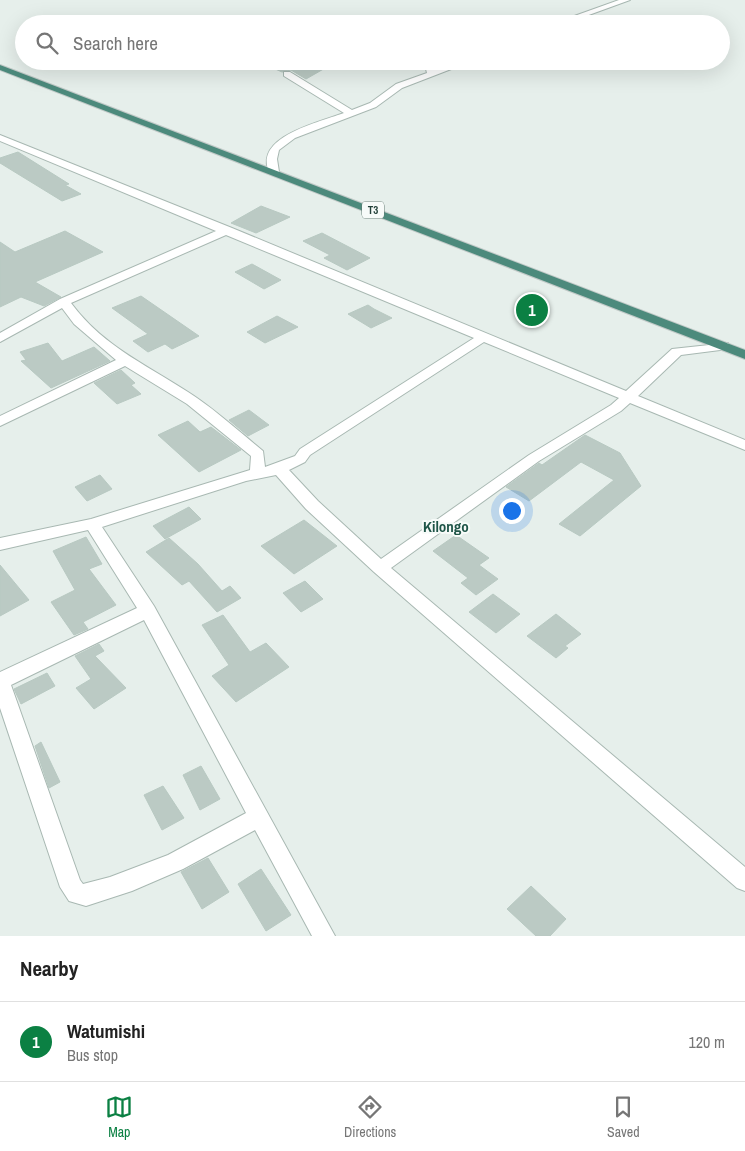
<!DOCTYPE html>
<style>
body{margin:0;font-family:"Archivo Narrow",sans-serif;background:#f2f2f2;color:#222}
.you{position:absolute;left:511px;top:510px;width:18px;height:18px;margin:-12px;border:4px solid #fff;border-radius:50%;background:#1a73e8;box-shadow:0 0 0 8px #1a73e833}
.badge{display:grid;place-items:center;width:32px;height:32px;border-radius:50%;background:#0b8043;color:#fff;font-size:16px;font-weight:700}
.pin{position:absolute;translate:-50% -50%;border:2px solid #fff;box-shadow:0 1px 5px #0006}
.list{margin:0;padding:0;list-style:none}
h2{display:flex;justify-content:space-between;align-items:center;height:65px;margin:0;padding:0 20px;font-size:21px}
h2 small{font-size:16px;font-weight:400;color:#767676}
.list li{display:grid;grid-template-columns:32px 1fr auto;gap:15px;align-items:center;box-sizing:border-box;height:80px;padding:0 20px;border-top:1px solid #e0e0e0}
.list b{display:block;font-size:19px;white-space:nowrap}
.list p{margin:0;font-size:16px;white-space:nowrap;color:#767676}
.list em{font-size:16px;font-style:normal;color:#767676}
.icon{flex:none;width:28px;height:28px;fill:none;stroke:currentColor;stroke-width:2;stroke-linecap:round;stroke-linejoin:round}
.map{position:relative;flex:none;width:745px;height:936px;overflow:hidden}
.search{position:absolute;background:#fff;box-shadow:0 5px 20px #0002;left:15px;right:15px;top:15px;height:55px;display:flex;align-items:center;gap:12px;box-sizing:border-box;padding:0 18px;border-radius:28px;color:#767676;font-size:19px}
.sheet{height:145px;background:#fff}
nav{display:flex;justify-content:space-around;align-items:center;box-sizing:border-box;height:70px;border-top:1px solid #e0e0e0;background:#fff;font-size:14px;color:#767676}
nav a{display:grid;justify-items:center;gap:2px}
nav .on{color:#0b8043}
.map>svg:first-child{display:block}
</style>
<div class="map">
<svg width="745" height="936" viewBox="0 0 745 936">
<rect width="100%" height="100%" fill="#e6efeb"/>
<g fill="#bbcac4" stroke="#b8c9c2">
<path d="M 293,61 L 302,61 L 327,67 L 306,79 L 291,70 L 282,72 L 273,68 Z"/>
<path d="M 18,152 L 69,184 L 65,185 L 81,194 L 62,201 L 0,163 L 0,158 Z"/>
<path d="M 261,206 L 290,217 L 256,233 L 231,223 Z"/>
<path d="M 65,231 L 103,252 L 35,282 L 61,297 L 44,306 L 21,297 L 0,307 L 0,242 L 15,252 Z"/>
<path d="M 322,233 L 370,258 L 347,270 L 324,258 L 330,255 L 303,241 Z"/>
<path d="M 252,264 L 281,280 L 264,289 L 235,272 Z"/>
<path d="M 141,296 L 199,336 L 172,349 L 165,344 L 148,352 L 133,341 L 148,334 L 112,308 Z"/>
<path d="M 368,305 L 374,309 L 392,318 L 371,328 L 348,314 Z"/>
<path d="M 277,316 L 298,327 L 265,343 L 247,332 Z"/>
<path d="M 48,343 L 62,361 L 94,347 L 110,361 L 51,388 L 21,361 L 26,360 L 20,352 Z"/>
<path d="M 121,370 L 135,383 L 131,385 L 141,394 L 117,404 L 94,383 Z"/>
<path d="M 249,410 L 269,425 L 248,436 L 229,420 Z"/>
<path d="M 188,421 L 200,432 L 211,427 L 241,450 L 199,472 L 158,435 Z"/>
<path d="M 585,435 L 620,453 L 641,486 L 580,536 L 559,524 L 614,480 L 581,462 L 529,501 L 506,487 L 539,463 L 542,465 Z"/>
<path d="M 100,475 L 112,489 L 87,501 L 75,487 Z"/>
<path d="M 189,507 L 201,519 L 165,539 L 153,526 Z"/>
<path d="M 304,520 L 337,546 L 294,574 L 261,546 Z"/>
<path d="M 456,535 L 489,558 L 479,565 L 498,579 L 476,595 L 461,583 L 468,578 L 433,551 Z"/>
<path d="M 86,537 L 102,564 L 89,569 L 116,605 L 83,622 L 88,629 L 74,635 L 51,602 L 75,590 L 53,551 Z"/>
<path d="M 169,538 L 198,564 L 222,591 L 230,586 L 241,598 L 217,612 L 189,581 L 182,585 L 146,552 Z"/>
<path d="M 0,565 L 29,600 L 0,616 Z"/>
<path d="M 305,581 L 323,599 L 301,612 L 283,593 Z"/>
<path d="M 493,594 L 520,614 L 496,633 L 469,612 Z"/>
<path d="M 556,614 L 581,634 L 565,646 L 568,648 L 556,658 L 527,636 Z"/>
<path d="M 223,615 L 250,652 L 266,643 L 289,667 L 236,702 L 212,676 L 229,665 L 202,625 Z"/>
<path d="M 99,644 L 104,651 L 95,656 L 126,688 L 94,709 L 76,688 L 91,679 L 75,656 Z"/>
<path d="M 47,673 L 55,686 L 21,704 L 14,689 Z"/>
<path d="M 41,742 L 60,782 L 49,788 L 35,746 Z"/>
<path d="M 201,766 L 220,799 L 200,810 L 183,775 Z"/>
<path d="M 163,786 L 184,818 L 162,830 L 144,795 Z"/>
<path d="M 208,858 L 229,892 L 202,909 L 181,872 Z"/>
<path d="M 261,869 L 291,915 L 266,931 L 238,884 Z"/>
<path d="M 531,886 L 566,919 L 550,936 L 536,936 L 507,909 Z"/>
</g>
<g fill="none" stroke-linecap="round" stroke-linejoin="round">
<g stroke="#a8b8b2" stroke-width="2">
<g id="minor">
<path d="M 619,0 L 630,0 L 564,24 L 552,24 Z"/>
<path d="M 412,61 L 423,61 L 433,66 L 435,70 L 460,61 L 472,61 L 402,88 L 376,107 L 295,138 L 279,150 L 277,159 L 279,172 L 270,174 C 251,137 320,122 344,113 L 284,76 L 284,72 L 290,72 L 352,110 L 370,103 L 396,84 L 427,73 L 426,69 Z"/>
<path d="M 0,135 L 232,228 L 626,391 L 672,349 L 728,343 L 729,346 L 728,349 L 681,355 L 638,396 L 745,440 L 745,450 L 630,403 L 621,411 L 539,461 L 391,568 L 745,867 L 745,891 L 737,888 L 374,572 L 306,509 L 276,475 L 246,481 L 102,527 L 154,606 L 335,936 L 312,936 L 255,830 L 183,869 L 132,891 L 86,906 L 69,901 L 60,887 L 0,708 L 0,672 L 137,608 L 88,530 L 0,550 L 0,538 L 91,519 L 250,470 L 251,456 L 187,404 L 125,366 L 0,426 L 0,416 L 116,360 L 74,324 L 62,308 L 0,342 L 0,333 L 60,299 L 216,231 L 0,141 ZM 226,235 L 474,338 L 300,449 L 295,456 L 265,467 L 263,451 C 241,433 220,414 197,398 C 152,367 105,349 71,303 ZM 484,342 L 619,398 L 611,405 L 529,455 L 381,559 L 318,501 L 289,470 L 305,462 L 310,455 ZM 144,620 L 246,813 L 168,855 L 110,877 L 83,884 L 80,880 L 11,685 Z"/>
</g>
</g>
<g stroke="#c2cac8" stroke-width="2">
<path id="trunk" d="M 0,65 L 745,350 L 745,359 L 0,70 Z"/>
</g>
<use href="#minor" fill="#fff" fill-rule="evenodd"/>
<use href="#trunk" fill="#4c8a7c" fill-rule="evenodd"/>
</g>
<g text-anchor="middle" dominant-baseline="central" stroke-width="4" stroke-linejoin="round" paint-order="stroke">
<rect fill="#f7fbf9" stroke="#637a73" stroke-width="1" x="362" y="201.5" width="22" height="17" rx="4"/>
<g font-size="11" font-weight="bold" fill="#24423a">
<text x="373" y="210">T3</text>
</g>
<g font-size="15" font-weight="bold" fill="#1f5548" stroke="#f7fbf9">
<text x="446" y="526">Kilongo</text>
</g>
</g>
</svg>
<div class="you"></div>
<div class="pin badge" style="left:532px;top:310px">1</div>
<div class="search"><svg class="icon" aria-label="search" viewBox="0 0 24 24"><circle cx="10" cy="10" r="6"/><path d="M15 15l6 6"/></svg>Search here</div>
</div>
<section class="sheet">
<h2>Nearby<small></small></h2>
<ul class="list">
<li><span class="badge">1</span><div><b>Watumishi</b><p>Bus stop</p></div><em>120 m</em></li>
</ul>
</section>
<nav>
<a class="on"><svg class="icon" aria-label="map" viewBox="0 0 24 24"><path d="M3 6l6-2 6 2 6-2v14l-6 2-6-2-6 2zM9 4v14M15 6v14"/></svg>Map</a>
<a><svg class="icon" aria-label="directions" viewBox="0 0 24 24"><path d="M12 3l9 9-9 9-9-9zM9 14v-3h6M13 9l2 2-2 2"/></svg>Directions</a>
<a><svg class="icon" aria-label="saved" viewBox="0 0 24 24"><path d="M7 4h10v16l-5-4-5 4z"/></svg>Saved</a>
</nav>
